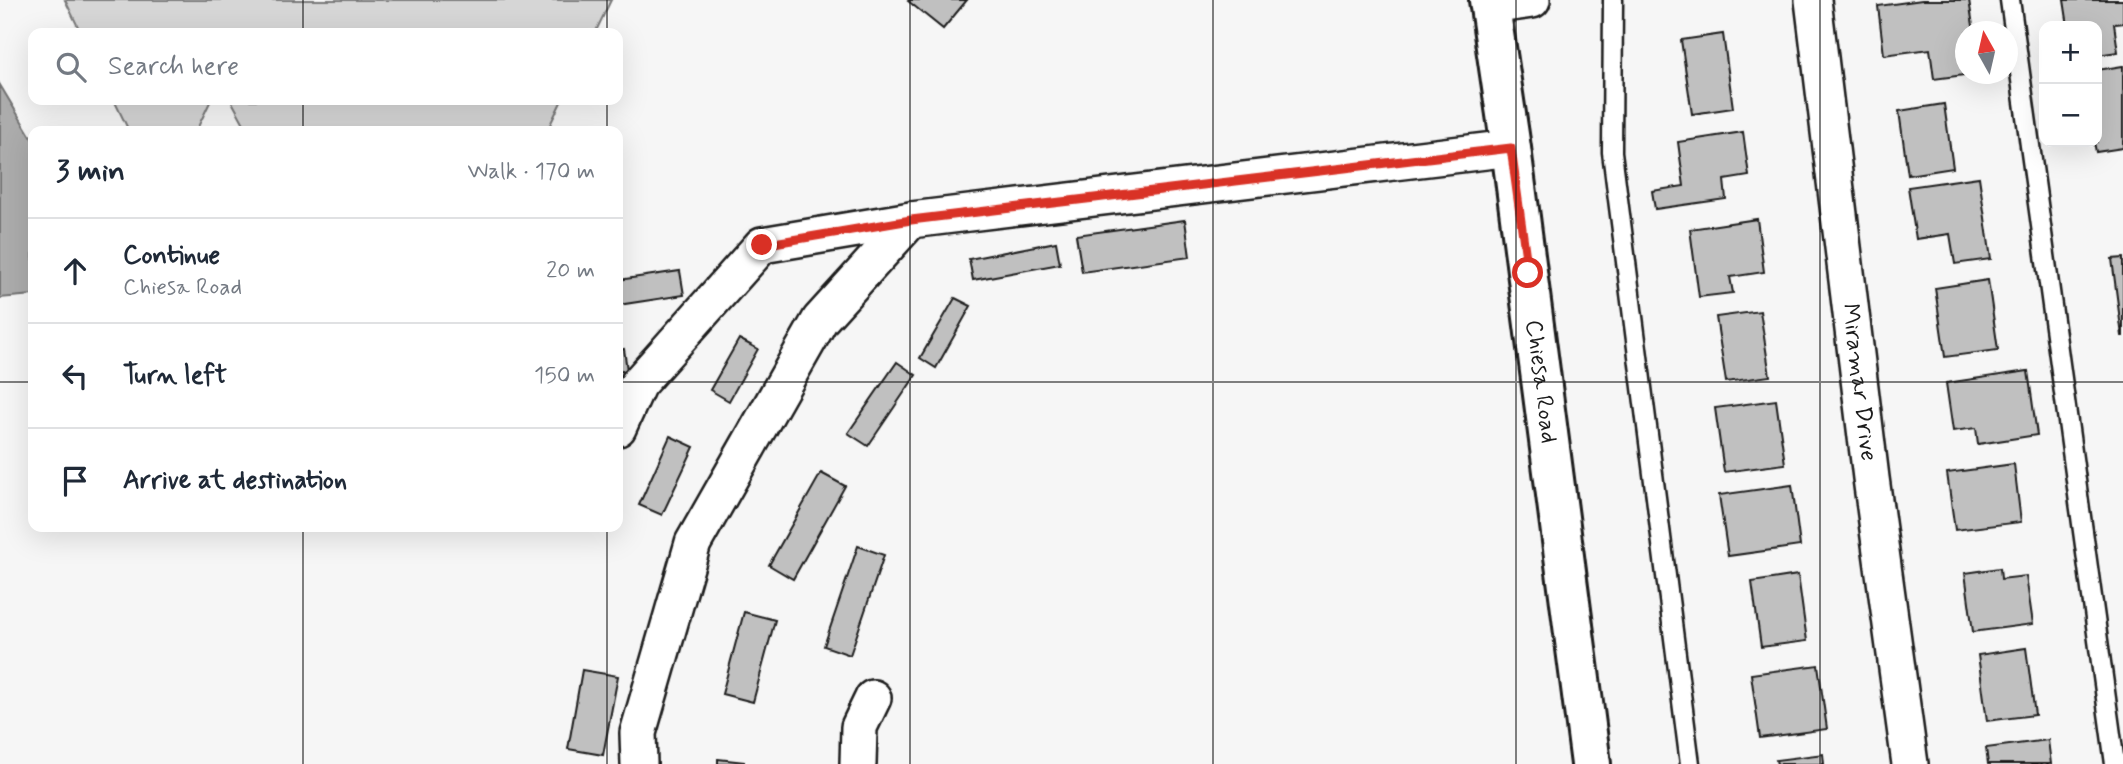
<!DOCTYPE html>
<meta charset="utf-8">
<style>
body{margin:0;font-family:Mynerve,sans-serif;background:#f6f6f7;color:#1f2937}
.controls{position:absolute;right:21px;top:21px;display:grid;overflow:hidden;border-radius:14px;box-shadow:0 7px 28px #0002}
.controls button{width:63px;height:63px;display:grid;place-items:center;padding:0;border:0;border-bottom:2px solid #e0e1e3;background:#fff;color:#1f2937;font:35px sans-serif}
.compass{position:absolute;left:1955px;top:21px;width:63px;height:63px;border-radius:50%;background:#fff;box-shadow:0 7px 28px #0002;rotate:352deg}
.stop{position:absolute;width:21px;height:21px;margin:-16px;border:5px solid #d93025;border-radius:50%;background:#fff}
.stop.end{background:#d93025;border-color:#fff;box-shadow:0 2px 7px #0008}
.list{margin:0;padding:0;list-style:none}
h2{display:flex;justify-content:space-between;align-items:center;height:91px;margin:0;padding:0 28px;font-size:30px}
h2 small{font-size:23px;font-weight:400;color:#747a83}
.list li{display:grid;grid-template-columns:46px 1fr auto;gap:21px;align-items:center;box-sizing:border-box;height:105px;padding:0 28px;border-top:2px solid #e0e1e3}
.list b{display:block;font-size:26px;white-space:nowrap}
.list p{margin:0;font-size:23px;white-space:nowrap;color:#747a83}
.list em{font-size:23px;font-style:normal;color:#747a83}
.icon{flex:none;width:38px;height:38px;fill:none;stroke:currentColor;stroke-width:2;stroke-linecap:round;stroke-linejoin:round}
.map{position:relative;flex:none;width:2123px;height:764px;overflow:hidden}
.search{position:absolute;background:#fff;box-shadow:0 7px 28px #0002;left:28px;top:28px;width:595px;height:77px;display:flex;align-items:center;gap:18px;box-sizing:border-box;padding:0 24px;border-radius:14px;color:#747a83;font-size:26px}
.panel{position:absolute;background:#fff;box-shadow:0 7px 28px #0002;left:28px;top:126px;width:595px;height:406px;border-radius:14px}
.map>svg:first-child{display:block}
</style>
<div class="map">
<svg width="2123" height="764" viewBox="0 0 2123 764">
<rect width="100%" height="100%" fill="#f6f6f6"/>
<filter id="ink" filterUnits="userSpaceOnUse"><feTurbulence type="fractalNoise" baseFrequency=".0143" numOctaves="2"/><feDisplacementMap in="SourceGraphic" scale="14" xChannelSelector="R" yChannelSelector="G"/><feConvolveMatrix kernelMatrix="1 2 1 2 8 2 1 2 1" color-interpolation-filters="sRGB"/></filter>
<g filter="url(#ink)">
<g fill="#d6d6d6" stroke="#797979" stroke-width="2">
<path d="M 65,0 L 611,0 L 595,33 L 81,33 Z"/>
<path d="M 114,100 L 211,100 L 196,131 L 129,131 Z"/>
<path d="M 231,100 L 562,100 L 547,131 L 248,131 Z"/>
</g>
<path fill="#acacac" stroke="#727272" stroke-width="2" d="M 0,85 L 33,140 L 33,295 L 0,298 Z"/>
<g fill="#c0c0c0" stroke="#1c1c1c" stroke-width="2">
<path d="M 909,0 L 967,0 L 943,29 L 908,1 Z"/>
<path d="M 1922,0 L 1969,0 L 1974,32 L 1966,32 L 1966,74 L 1972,74 L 1934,79 L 1930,49 L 1884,55 L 1878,6 Z"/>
<path d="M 2064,0 L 2123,0 L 2123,23 L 2114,24 L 2118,52 L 2097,55 L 2097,26 L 2068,26 Z"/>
<path d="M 1723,34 L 1733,108 L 1692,114 L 1681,40 Z"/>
<path d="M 2123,66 L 2123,148 L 2096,152 L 2094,142 L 2097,142 L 2097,70 Z"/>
<path d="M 1944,104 L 1953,168 L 1908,175 L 1899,111 Z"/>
<path d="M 1743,132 L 1749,176 L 1724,180 L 1726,199 L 1655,209 L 1652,191 L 1684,186 L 1678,142 Z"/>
<path d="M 1979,177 L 1991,259 L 1955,264 L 1950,234 L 1916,239 L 1908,187 Z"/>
<path d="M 1757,219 L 1764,272 L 1730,277 L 1733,293 L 1699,297 L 1690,229 Z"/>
<path d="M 1185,220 L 1190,257 L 1082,272 L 1076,235 Z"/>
<path d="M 1056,242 L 1060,264 L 973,280 L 969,259 Z"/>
<path d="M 2123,258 L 2123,336 L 2122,336 L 2112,259 Z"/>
<path d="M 680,271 L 684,295 L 618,305 L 618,280 Z"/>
<path d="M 1988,280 L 1998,350 L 1945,357 L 1935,288 Z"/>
<path d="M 955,298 L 971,306 L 936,368 L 920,358 Z"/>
<path d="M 1760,311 L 1770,376 L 1726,382 L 1716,317 Z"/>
<path d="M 739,339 L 758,349 L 729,401 L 710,390 Z"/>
<path d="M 624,349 L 627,370 L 618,372 L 618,350 Z"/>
<path d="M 897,362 L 916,375 L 868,446 L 848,433 Z"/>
<path d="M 2028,371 L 2037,435 L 1978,444 L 1976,428 L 1953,431 L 1946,383 Z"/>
<path d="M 1776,400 L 1785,464 L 1724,472 L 1715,408 Z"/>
<path d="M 670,436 L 694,447 L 662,515 L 639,505 Z"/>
<path d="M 2014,464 L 2021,522 L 1955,530 L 1947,473 Z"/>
<path d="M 821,473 L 845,486 L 793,579 L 769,565 Z"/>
<path d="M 1792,485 L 1800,546 L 1728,556 L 1719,495 Z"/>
<path d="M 858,546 L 884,555 L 850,655 L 824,646 Z"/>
<path d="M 2000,568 L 2001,579 L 2026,576 L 2033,624 L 1973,632 L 1965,573 Z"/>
<path d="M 1798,575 L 1807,641 L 1761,647 L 1752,582 Z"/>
<path d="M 744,612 L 775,620 L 753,702 L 722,694 Z"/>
<path d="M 2026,648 L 2035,715 L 1987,721 L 1978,655 Z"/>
<path d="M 1818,665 L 1827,729 L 1760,738 L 1751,674 Z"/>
<path d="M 582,670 L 618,676 L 603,755 L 568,749 Z"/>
<path d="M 2048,740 L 2051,764 L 1988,764 L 1986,748 Z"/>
<path d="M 1823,754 L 1824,764 L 1777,764 L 1776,760 Z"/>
<path d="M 718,759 L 744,762 L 744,764 L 718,764 Z"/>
</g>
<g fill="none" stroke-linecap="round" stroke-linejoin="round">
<g stroke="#1c1c1c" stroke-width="23">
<g id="service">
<path d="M 1613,0 L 1612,152 L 1690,764"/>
<path d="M 2010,0 L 2115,764"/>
</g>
</g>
<g stroke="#1c1c1c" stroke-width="40">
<g id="minor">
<path id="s1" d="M 1813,0 L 1871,478 L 1910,764"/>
<path d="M 1490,6 L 1532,0"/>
<path d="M 618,428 L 638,384 L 762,245 L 911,220"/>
<path d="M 639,764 L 638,733 L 693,543 L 820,320 L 911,220 L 1511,148"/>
<path d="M 858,764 L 859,727 L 873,698"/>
</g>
</g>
<g stroke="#1c1c1c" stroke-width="44">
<g id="secondary">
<path id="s2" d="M 1489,0 L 1511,148 L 1591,764"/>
</g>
</g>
<use href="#service" stroke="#fff" stroke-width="18"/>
<use href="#minor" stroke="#fff" stroke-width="35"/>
<use href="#secondary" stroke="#fff" stroke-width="38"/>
</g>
</g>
<g fill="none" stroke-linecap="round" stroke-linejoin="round" filter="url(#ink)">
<path stroke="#d93025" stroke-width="9" d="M 762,245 L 911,220 L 1511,148 L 1528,273"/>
</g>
<path fill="none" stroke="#1c1c1c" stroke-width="2" stroke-opacity="0.55" d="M 303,0 L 303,33M 607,0 L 607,33M 910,0 L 910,764M 1213,0 L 1213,764M 1516,0 L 1516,764M 1820,0 L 1820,764M 303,100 L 303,131M 607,100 L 607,131M 0,382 L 33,382M 618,382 L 2123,382M 303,527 L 303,764M 607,527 L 607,764"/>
<g text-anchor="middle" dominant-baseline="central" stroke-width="5" stroke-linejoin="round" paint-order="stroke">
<g font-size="24" fill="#1c1c1c" stroke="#fff">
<text stroke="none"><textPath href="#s2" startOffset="385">Chiesa Road</textPath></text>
<text stroke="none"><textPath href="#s1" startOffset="385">Miramar Drive</textPath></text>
</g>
</g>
</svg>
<div class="controls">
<button>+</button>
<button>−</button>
</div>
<svg class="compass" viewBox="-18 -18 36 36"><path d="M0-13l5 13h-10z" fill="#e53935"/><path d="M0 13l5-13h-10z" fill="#747a83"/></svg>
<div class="stop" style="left:1528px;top:273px"></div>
<div class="stop end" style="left:762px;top:245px"></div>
<div class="search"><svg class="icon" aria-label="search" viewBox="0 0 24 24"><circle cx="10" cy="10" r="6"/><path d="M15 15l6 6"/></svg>Search here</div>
<section class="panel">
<h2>3 min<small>Walk · 170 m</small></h2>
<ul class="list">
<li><svg class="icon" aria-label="ahead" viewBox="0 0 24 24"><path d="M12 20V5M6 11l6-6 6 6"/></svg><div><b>Continue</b><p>Chiesa Road</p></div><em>20 m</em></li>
<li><svg class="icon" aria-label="left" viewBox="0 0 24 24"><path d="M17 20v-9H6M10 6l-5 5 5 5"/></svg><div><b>Turn left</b></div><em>150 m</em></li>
<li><svg class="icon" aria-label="arrive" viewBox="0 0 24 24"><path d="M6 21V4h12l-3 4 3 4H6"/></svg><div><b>Arrive at destination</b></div></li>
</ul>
</section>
</div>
